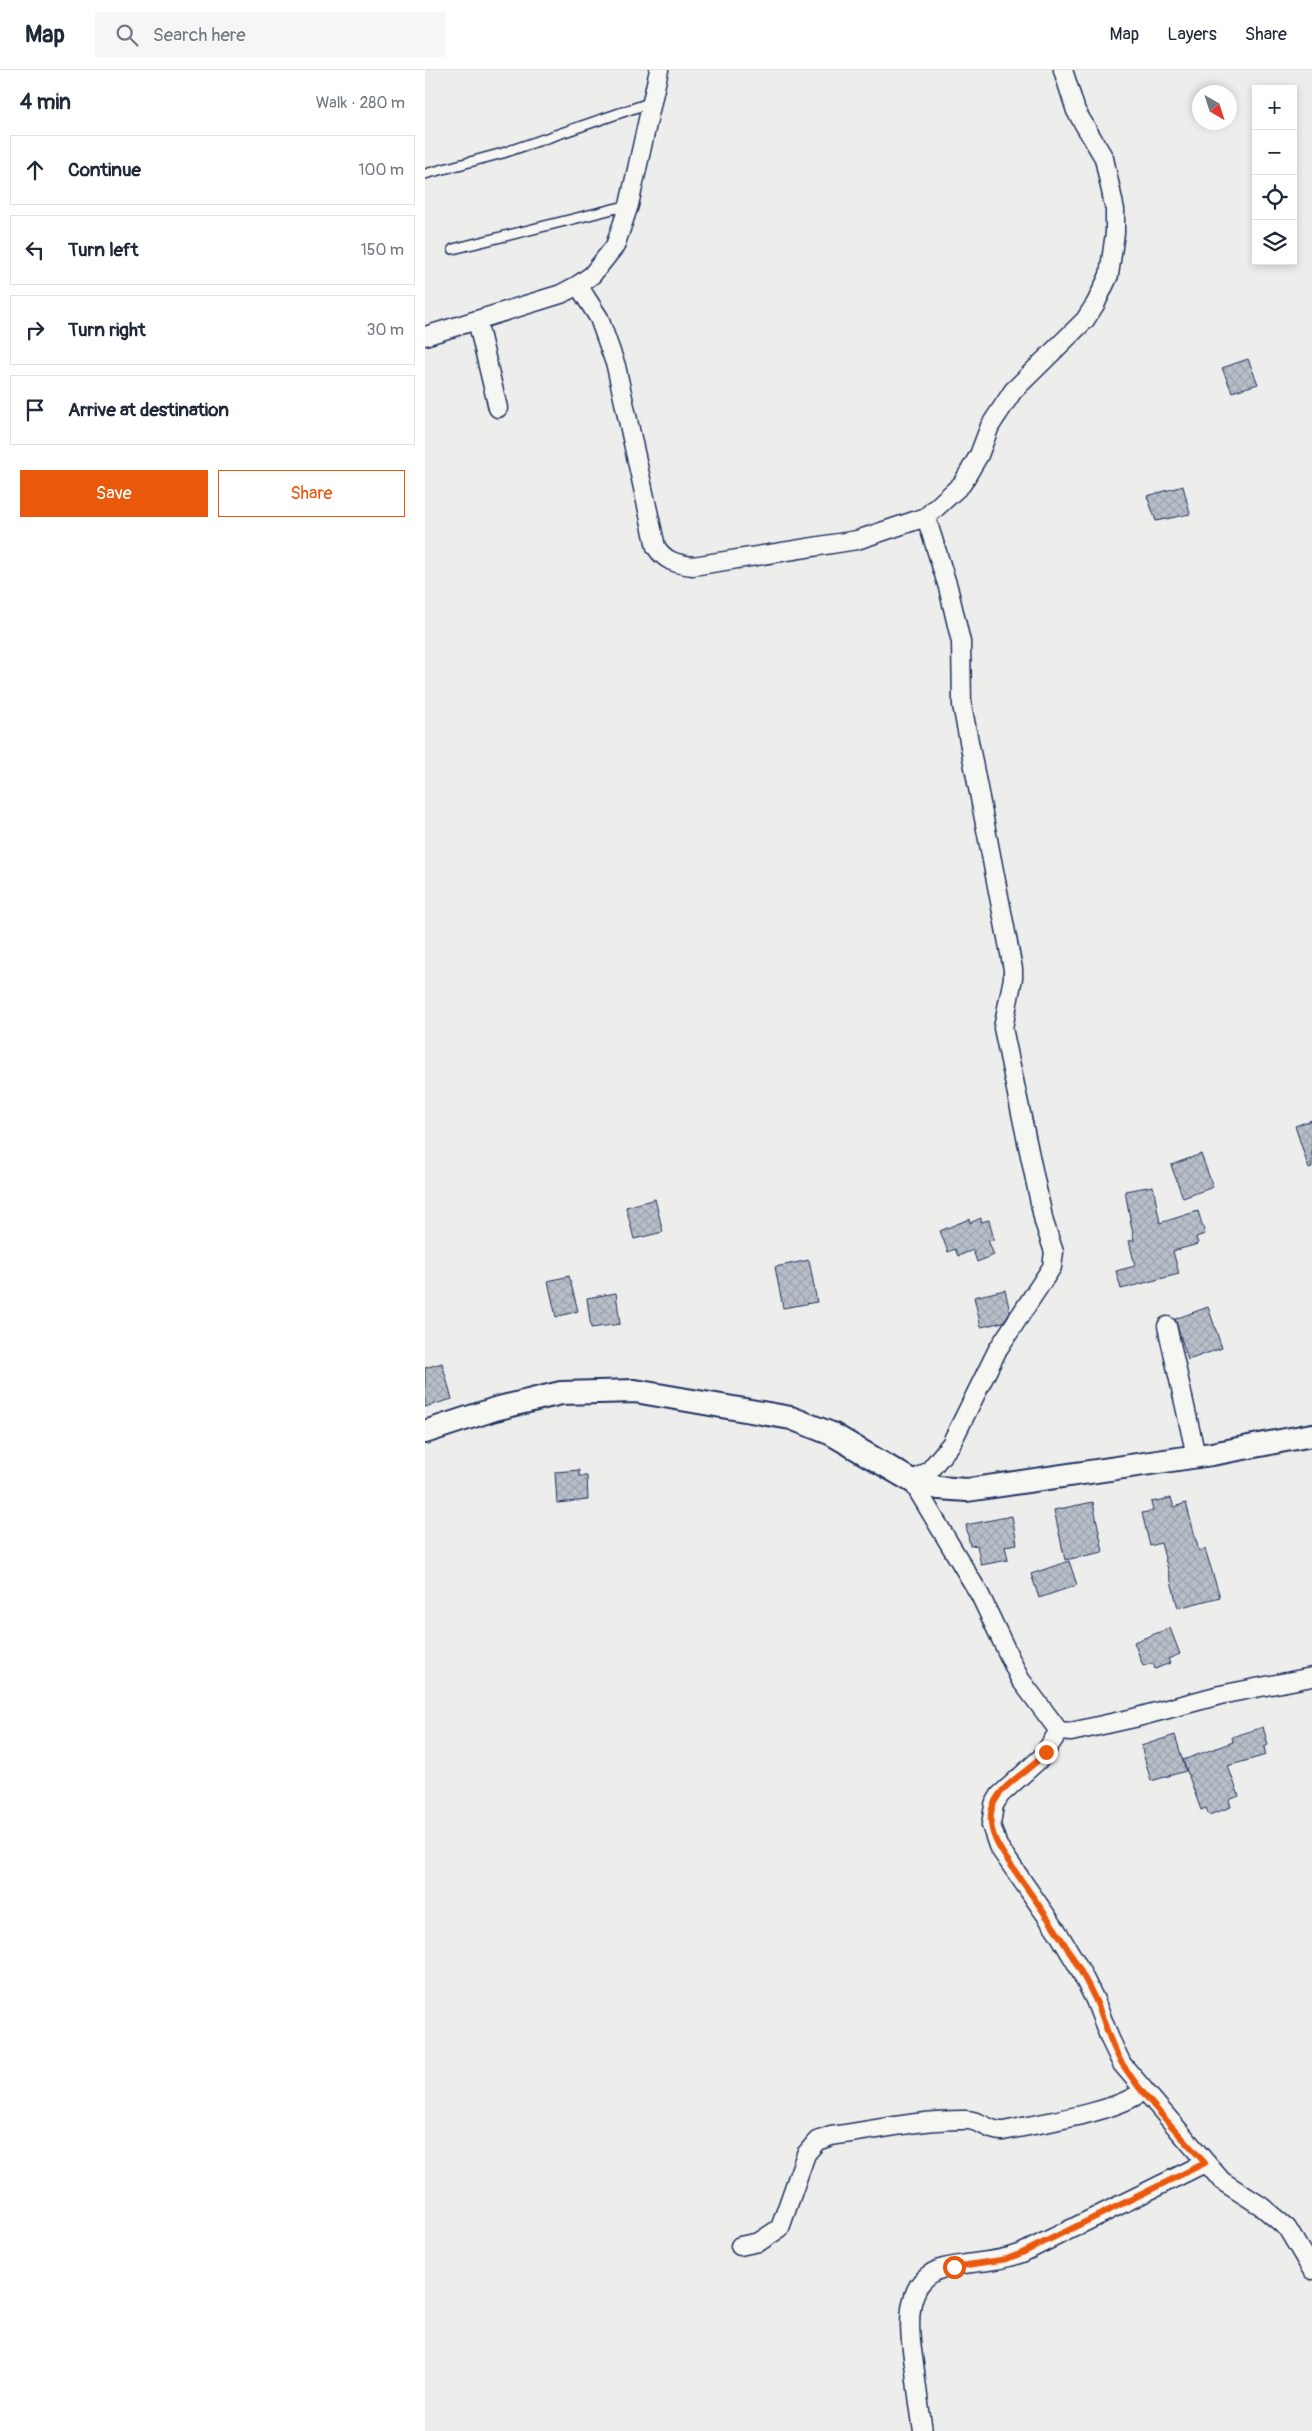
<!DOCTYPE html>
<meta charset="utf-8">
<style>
body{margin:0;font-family:Pangolin,sans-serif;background:#f6f6f7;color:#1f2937}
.controls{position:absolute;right:15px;top:15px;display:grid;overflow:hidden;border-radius:0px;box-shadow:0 2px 8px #0003}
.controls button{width:45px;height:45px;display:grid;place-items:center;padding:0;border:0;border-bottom:1px solid #e0e1e3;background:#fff;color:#1f2937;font:25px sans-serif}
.compass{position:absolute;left:767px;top:15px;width:45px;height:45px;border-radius:50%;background:#fff;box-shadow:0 2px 8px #0003;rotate:141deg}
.stop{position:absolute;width:15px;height:15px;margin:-11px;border:4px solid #ea580c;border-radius:50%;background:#fff}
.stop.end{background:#ea580c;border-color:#fff;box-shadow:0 1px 5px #0008}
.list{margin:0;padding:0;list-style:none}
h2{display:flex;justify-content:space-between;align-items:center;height:65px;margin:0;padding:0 20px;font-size:21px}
h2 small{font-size:16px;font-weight:400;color:#747a83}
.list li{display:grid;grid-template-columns:32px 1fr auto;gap:15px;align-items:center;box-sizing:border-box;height:70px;margin:0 10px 10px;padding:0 10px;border:1px solid #e0e1e3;border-radius:0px}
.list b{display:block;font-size:19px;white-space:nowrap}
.list em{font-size:16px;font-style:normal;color:#747a83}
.actions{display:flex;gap:10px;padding:15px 20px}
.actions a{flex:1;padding:11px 0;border:1px solid #ea580c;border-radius:0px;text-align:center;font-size:18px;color:#ea580c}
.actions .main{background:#ea580c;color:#fff}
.icon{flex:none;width:28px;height:28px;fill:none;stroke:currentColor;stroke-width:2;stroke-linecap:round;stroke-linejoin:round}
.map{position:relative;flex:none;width:887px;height:2361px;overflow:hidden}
header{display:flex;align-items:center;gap:30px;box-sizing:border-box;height:70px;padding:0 25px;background:#fff;border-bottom:1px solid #e0e1e3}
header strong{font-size:24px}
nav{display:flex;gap:28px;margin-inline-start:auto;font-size:18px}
.search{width:350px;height:45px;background:#f6f6f7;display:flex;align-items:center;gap:12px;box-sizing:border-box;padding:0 18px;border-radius:0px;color:#747a83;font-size:19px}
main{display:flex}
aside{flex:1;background:#fff}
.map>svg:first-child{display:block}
</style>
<header>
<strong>Map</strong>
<div class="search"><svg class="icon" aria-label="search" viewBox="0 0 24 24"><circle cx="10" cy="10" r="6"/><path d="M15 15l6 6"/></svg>Search here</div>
<nav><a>Map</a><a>Layers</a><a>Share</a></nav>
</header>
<main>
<aside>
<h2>4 min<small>Walk · 280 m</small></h2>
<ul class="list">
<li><svg class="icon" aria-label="ahead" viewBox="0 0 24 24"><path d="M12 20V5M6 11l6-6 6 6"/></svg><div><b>Continue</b></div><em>100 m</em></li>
<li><svg class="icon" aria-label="left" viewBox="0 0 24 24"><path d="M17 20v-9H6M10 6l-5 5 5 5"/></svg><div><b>Turn left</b></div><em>150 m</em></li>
<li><svg class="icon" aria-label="right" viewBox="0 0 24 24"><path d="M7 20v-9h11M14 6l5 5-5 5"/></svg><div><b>Turn right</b></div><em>30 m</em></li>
<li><svg class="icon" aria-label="arrive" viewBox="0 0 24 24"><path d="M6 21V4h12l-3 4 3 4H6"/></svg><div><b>Arrive at destination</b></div></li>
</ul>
<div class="actions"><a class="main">Save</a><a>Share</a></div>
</aside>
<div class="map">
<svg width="887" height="2361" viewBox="0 0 887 2361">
<defs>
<pattern id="building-cross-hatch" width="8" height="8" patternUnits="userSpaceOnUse" patternTransform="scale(1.25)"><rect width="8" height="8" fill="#b9bfc8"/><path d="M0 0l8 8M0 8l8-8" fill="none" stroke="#9ea4ae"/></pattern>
</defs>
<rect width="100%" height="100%" fill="#edeeec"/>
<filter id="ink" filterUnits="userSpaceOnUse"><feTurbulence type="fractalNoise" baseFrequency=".02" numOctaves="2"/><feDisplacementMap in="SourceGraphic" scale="10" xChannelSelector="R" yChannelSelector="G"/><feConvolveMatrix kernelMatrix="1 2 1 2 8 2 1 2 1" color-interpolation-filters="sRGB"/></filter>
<g filter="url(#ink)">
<g fill="url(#building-cross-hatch)" stroke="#1b2f5e">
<path d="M 823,289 L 833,314 L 807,322 L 797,298 Z"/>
<path d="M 758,416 L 765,444 L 731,451 L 722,426 Z"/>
<path d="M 887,1050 L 887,1098 L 884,1099 L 870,1056 Z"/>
<path d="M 776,1084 L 788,1117 L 758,1128 L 746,1095 Z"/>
<path d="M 728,1116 L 735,1153 L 773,1141 L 780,1164 L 771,1167 L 773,1174 L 748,1181 L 754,1204 L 696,1219 L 691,1201 L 710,1196 L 704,1171 L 709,1170 L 700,1121 Z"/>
<path d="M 230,1129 L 238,1162 L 209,1169 L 201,1137 Z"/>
<path d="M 556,1148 L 556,1152 L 564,1150 L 569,1170 L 563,1170 L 569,1185 L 552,1192 L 548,1180 L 533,1186 L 530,1179 L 523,1182 L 515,1161 L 544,1149 L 545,1153 Z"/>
<path d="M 384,1190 L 392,1232 L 358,1238 L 350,1197 Z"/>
<path d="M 144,1206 L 153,1241 L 131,1247 L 123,1211 Z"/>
<path d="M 580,1220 L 585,1242 L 578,1252 L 556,1257 L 549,1227 Z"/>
<path d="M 191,1223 L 195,1254 L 166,1258 L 162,1228 Z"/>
<path d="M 783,1237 L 797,1278 L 763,1290 L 750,1249 Z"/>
<path d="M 17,1293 L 27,1329 L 0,1337 L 0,1298 Z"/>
<path d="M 154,1400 L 154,1406 L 162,1406 L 163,1430 L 132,1433 L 130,1402 Z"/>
<path d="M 746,1428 L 749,1437 L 761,1433 L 774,1481 L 780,1479 L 795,1527 L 753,1538 L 736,1473 L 725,1476 L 717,1443 L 728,1441 L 726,1432 Z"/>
<path d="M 668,1432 L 678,1482 L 640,1490 L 629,1440 Z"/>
<path d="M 587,1446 L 592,1474 L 580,1476 L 583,1490 L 556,1495 L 552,1475 L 545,1476 L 541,1455 Z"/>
<path d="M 644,1491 L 652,1515 L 614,1528 L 606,1504 Z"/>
<path d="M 745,1558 L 755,1584 L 743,1589 L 745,1593 L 730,1599 L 728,1593 L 718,1596 L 709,1572 Z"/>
<path d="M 838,1657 L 843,1675 L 839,1677 L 841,1685 L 803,1696 L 814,1726 L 804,1730 L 806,1737 L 784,1745 L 781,1738 L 776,1740 L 758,1690 L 808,1672 L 807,1667 Z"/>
<path d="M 750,1665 L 761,1701 L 726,1711 L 716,1676 Z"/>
</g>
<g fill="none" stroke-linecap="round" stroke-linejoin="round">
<g stroke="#1b2f5e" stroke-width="12">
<g id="service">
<path d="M 0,104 L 78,83 L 227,32"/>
<path d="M 28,179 L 204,135"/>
</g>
</g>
<g stroke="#1b2f5e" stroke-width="21">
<g id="minor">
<path d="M 153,215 L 174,248 L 191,296 L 231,477 C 240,491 251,494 268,496 L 432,470 L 501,447 L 537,414 L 554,385 L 565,356 L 588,321 L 660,250 L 671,233 L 684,205 L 690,163 L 690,140 L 679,88 L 651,41 L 638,0"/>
<path d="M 52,250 L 73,338"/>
<path d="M 0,266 L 136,224 L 153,215 L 167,205 L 190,176 L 204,135 L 234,0"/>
<path d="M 501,447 L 523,517 L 536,572 L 537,635 L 588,899 L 588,908 L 578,958 L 619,1152 L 629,1182 L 627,1197 L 573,1279 L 526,1374 L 504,1401 L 487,1411 L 555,1525 L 595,1609 L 634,1661 L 646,1662 L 709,1648 L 795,1625 L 887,1607"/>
<path d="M 742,1256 L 771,1386"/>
<path d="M 634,1661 L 617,1687 L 575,1725 L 569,1735 L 566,1755 L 573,1776 L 632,1861 L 653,1896 L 670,1930 L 685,1969 L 697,1994 L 797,2111 L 836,2136 L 862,2158 L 887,2200"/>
<path d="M 315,2176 L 334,2172 L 355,2158 L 381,2084 L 392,2071 L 406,2066 C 451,2060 497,2049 542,2050 C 555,2050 565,2062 578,2061 C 615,2053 690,2043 718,2021"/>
<path d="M 498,2361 C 495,2341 492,2321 490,2301 C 485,2266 474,2210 519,2198 C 545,2191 572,2193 597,2183 L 780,2093"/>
</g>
</g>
<g stroke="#1b2f5e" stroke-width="26">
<path id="tertiary" d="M 0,1362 L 70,1339 L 136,1323 L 210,1321 L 366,1348 L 407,1364 L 487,1411 L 514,1418 L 542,1420 L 787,1384 L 887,1365"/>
</g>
<use href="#service" stroke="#f6f6f2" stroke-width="9"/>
<use href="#minor" stroke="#f6f6f2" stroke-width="18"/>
<use href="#tertiary" stroke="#f6f6f2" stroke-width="22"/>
</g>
</g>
<g fill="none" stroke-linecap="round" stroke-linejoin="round" filter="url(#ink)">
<path stroke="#ea580c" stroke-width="6" d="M 529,2197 L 582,2189 L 597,2183 L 780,2093 C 752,2062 721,2030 698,1995 C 684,1974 680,1950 670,1929 C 649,1884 620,1844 592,1804 C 580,1786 563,1767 566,1743 C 570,1715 606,1702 621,1682"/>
</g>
</svg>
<div class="controls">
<button>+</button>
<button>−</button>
<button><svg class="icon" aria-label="locate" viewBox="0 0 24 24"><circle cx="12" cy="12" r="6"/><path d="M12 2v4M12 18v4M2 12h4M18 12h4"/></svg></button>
<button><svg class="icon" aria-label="layers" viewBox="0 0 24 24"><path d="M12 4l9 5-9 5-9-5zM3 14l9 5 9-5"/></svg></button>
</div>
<svg class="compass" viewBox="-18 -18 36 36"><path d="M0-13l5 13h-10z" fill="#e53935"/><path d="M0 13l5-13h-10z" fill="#747a83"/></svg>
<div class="stop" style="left:529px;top:2197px"></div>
<div class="stop end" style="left:621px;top:1682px"></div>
</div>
</main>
